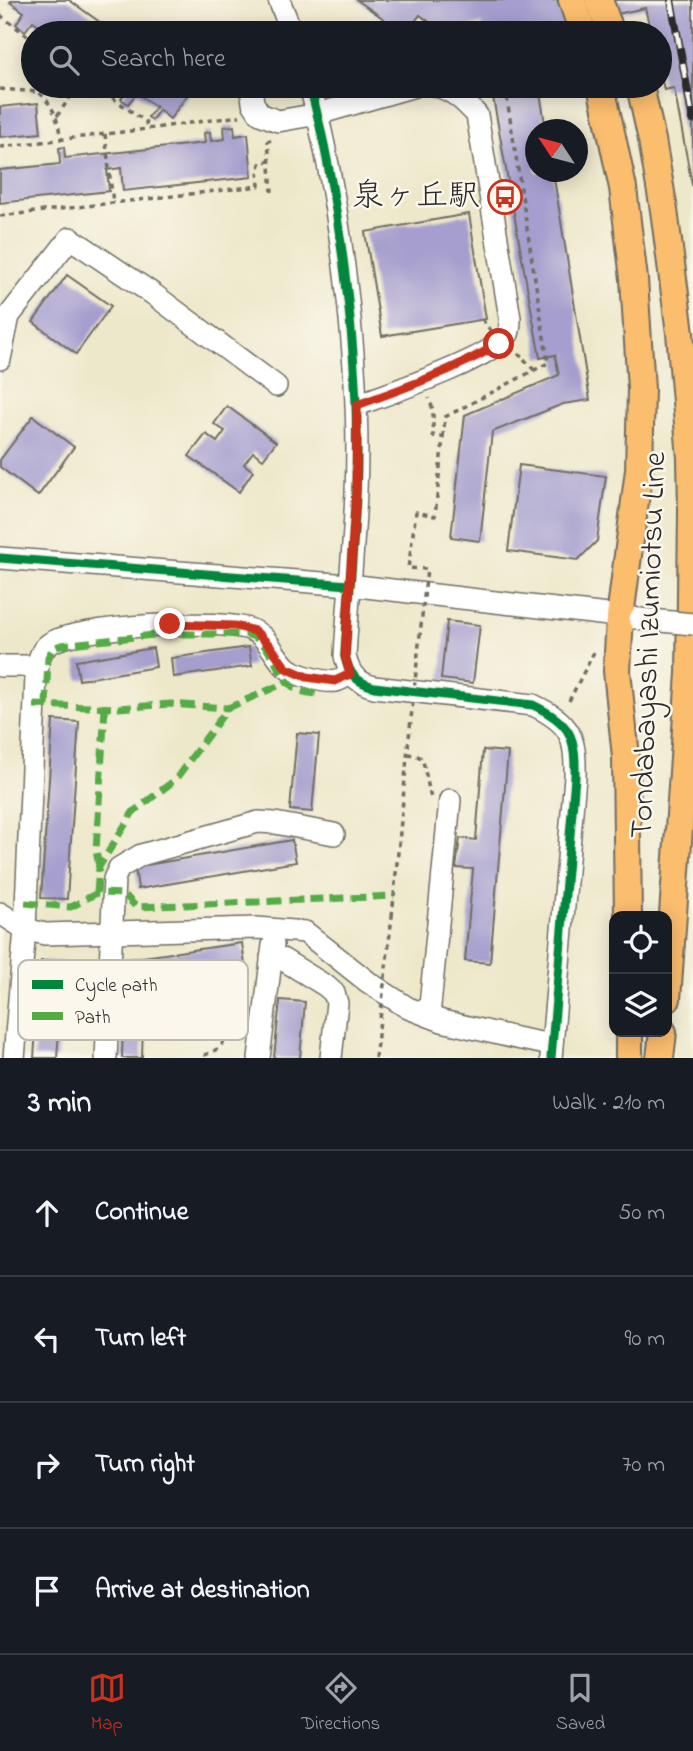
<!DOCTYPE html>
<meta charset="utf-8">
<style>
body{margin:0;font-family:"Indie Flower","Klee One",sans-serif;background:#242831;color:#f1f3f6}
.controls{position:absolute;right:21px;bottom:21px;display:grid;overflow:hidden;border-radius:14px;box-shadow:0 4px 18px #0003}
.controls button{width:63px;height:63px;display:grid;place-items:center;padding:0;border:0;border-bottom:2px solid #363941;background:#171b24;color:#f1f3f6;font:35px sans-serif}
.compass{position:absolute;left:525px;top:119px;width:63px;height:63px;border-radius:50%;background:#171b24;box-shadow:0 4px 18px #0003;rotate:306deg}
.stop{position:absolute;width:21px;height:21px;margin:-16px;border:5px solid #c8321e;border-radius:50%;background:#fff}
.stop.end{background:#c8321e;border-color:#fff;box-shadow:0 2px 7px #0008}
.list{margin:0;padding:0;list-style:none}
h2{display:flex;justify-content:space-between;align-items:center;height:91px;margin:0;padding:0 28px;font-size:30px}
h2 small{font-size:23px;font-weight:400;color:#9ea1a6}
.list li{display:grid;grid-template-columns:46px 1fr auto;gap:21px;align-items:center;box-sizing:border-box;height:126px;padding:0 28px;border-top:2px solid #363941}
.list b{display:block;font-size:26px;white-space:nowrap}
.list em{font-size:23px;font-style:normal;color:#9ea1a6}
.icon{flex:none;width:38px;height:38px;fill:none;stroke:currentColor;stroke-width:2;stroke-linecap:round;stroke-linejoin:round}
.map{position:relative;flex:none;width:693px;height:1058px;overflow:hidden}
.search{position:absolute;background:#171b24;box-shadow:0 4px 18px #0003;left:21px;right:21px;top:21px;height:77px;display:flex;align-items:center;gap:18px;box-sizing:border-box;padding:0 24px;border-radius:38px;color:#9ea1a6;font-size:26px}
.sheet{height:595px;background:#171b24}
nav{display:flex;justify-content:space-around;align-items:center;box-sizing:border-box;height:98px;border-top:2px solid #363941;background:#171b24;font-size:19px;color:#9ea1a6}
nav a{display:grid;justify-items:center;gap:4px}
nav .on{color:#c8321e}
.map>svg:first-child{display:block}
</style>
<div class="map">
<svg width="693" height="1058" viewBox="0 0 693 1058">
<rect width="100%" height="100%" fill="#fbf7ec"/>
<filter id="ink" filterUnits="userSpaceOnUse"><feTurbulence type="fractalNoise" baseFrequency=".0143" numOctaves="2"/><feDisplacementMap in="SourceGraphic" scale="14" xChannelSelector="R" yChannelSelector="G"/><feConvolveMatrix kernelMatrix="1 2 1 2 8 2 1 2 1" color-interpolation-filters="sRGB"/></filter>
<filter id="wash" filterUnits="userSpaceOnUse"><feTurbulence type="fractalNoise" baseFrequency=".00686" numOctaves="4" result="noise"/><feDisplacementMap in="SourceGraphic" scale="28" xChannelSelector="R" yChannelSelector="G"/><feGaussianBlur stdDeviation="1.57" result="paint"/><feColorMatrix in="noise" values="0 0 0 0 0 0 0 0 0 0 0 0 0 0 0 0 0 1.4 0 .05"/><feComposite in="paint" operator="in"/></filter>
<g filter="url(#wash)">
<rect width="100%" height="100%" fill="#eee8cb"/>
<g id="blocks">
<g fill="#a59ece">
<path d="M 12,0 L 69,0 L 115,33 L 50,33 L 33,21 L 25,31 L 16,24 L 24,12 L 10,2 Z"/>
<path d="M 357,0 L 557,0 L 559,6 L 580,0 L 693,0 L 693,185 L 692,185 L 674,88 L 664,90 L 660,72 L 660,33 L 651,33 L 645,8 L 566,25 L 569,33 L 483,33 L 482,24 L 444,33 L 420,15 L 406,33 L 404,33 Z"/>
<path d="M 125,86 L 186,86 L 191,90 L 170,119 L 159,110 L 152,120 L 148,117 L 156,107 L 137,93 L 128,104 L 121,99 L 129,88 Z"/>
<path d="M 491,86 L 539,86 L 546,130 L 536,130 L 536,172 L 553,172 L 590,400 L 563,404 L 492,432 L 480,541 L 451,537 L 465,415 L 559,375 L 555,355 L 540,358 Z"/>
<path d="M 38,103 L 41,133 L 0,137 L 0,107 Z"/>
<path d="M 234,126 L 235,136 L 248,134 L 252,177 L 123,191 L 121,168 L 107,170 L 109,191 L 0,203 L 0,170 L 60,164 L 59,148 L 64,147 L 65,158 L 205,143 L 204,133 L 210,132 L 211,141 L 225,139 L 224,127 Z"/>
<path d="M 469,214 L 486,319 L 382,336 L 365,232 Z"/>
<path d="M 67,275 L 111,306 L 76,354 L 33,322 Z"/>
<path d="M 227,406 L 276,442 L 263,459 L 253,452 L 244,464 L 253,471 L 239,492 L 189,456 L 206,434 L 217,442 L 225,431 L 214,424 Z"/>
<path d="M 33,416 L 74,447 L 38,496 L 0,467 L 0,460 Z"/>
<path d="M 519,465 L 606,476 L 597,541 L 578,560 L 508,551 Z"/>
<path d="M 447,621 L 480,625 L 473,683 L 441,679 Z"/>
<path d="M 249,647 L 252,666 L 173,677 L 171,658 Z"/>
<path d="M 153,648 L 156,667 L 79,680 L 76,661 Z"/>
<path d="M 53,720 L 79,722 L 67,899 L 41,898 Z"/>
<path d="M 297,733 L 319,735 L 312,812 L 290,810 Z"/>
<path d="M 483,750 L 508,752 L 490,963 L 465,961 L 473,869 L 456,868 L 460,838 L 476,840 Z"/>
<path d="M 292,840 L 296,862 L 138,889 L 135,867 Z"/>
<path d="M 242,943 L 246,973 L 126,990 L 122,960 Z"/>
<path d="M 41,961 L 64,962 L 57,1058 L 34,1058 Z"/>
<path d="M 280,1000 L 305,1002 L 300,1058 L 274,1058 Z"/>
<path d="M 123,1024 L 143,1024 L 142,1058 L 122,1058 Z"/>
</g>
</g>
</g>
<g filter="url(#ink)">
<use href="#blocks" fill-opacity="0" stroke="#6f6d63" stroke-width="2"/>
<g fill="none" stroke-linecap="round" stroke-linejoin="round">
<g stroke="#6f6d63" stroke-width="24">
<g id="minor">
<path d="M 279,0 L 292,33"/>
<path d="M 251,86 L 253,103 L 260,114 L 278,121 L 318,114 L 415,86"/>
<path d="M 310,86 C 329,156 340,228 348,300 C 355,364 359,428 356,492 C 354,547 348,601 345,656 C 349,674 356,682 374,687 L 533,705 C 571,723 576,737 575,777 L 551,1058"/>
<path d="M 0,359 L 9,316 L 70,238 L 153,294 L 276,386"/>
<path d="M 357,405 C 387,394 494,358 508,334 C 510,330 510,324 510,318 L 477,115 C 465,102 453,90 436,86"/>
<path d="M 0,558 L 349,585 L 634,618"/>
<path d="M 0,666 L 38,666"/>
<path d="M 0,913 L 25,929 L 45,934 L 257,928 L 305,932 L 368,982 L 408,1008 L 442,1021 L 516,1038 L 551,1045"/>
<path d="M 271,958 L 282,959 L 326,986 L 334,993 L 337,1003 L 331,1058"/>
<path d="M 429,1016 L 450,800"/>
<path d="M 14,1058 L 25,929 L 36,677 C 38,665 38,652 49,644 C 74,626 226,617 254,631 C 269,638 274,656 286,667 C 294,675 325,683 336,681 C 341,680 346,676 350,674"/>
<path d="M 106,1058 L 114,879 L 119,868 L 141,855 L 258,822 L 275,823 L 334,834"/>
<path d="M 259,1058 L 273,945"/>
</g>
</g>
<g stroke="#6f6d63" stroke-width="30">
<g id="major">
<path d="M 572,0 L 583,33"/>
<path d="M 599,0 L 611,33"/>
<path d="M 601,86 L 623,188 L 634,279 L 641,389 L 639,470 L 620,617 L 617,671 L 626,757 L 628,916"/>
<path d="M 640,86 L 652,140 L 664,210 L 680,333 L 691,458 L 692,512 L 690,673 L 667,999"/>
<path d="M 629,1032 L 629,1058"/>
<path d="M 660,1058 L 663,1032"/>
</g>
</g>
<g stroke="#6f6d63" stroke-width="3.5" stroke-dasharray="5 5" stroke-linecap="butt">
<path d="M 0,15 L 33,40"/>
<path d="M 427,27 L 435,33"/>
<path d="M 121,29 L 127,33"/>
<path d="M 159,33 L 160,31"/>
<path d="M 96,86 L 146,122 L 147,129 L 240,116"/>
<path d="M 0,89 L 39,92 C 55,108 57,118 61,139"/>
<path d="M 57,116 L 78,86"/>
<path d="M 105,134 L 113,203"/>
<path d="M 271,140 L 268,141 L 272,192"/>
<path d="M 0,147 L 147,129"/>
<path d="M 0,216 L 259,186 L 258,169 L 261,162 L 269,161"/>
<path d="M 524,359 L 534,370"/>
<path d="M 443,437 L 445,417 L 548,363 L 505,86"/>
<path d="M 410,555 L 416,512 L 435,516 L 443,437 L 433,436 L 433,410 L 429,398"/>
<path d="M 569,701 L 595,650"/>
<path d="M 407,754 C 414,755 420,755 423,761 L 431,799"/>
<path d="M 392,916 L 408,747"/>
<path d="M 204,1055 C 226,1049 231,1032 231,1011 L 245,1012"/>
<path d="M 375,1058 L 379,1028"/>
</g>
<use href="#minor" stroke="#fff" stroke-width="21"/>
<use href="#major" stroke="#fbbd6e" stroke-width="26"/>
<g stroke="#2b2b2b" stroke-width="8">
<path id="rail" d="M 671,0 L 693,120"/>
</g>
<use href="#rail" stroke="#fbf7ec" stroke-width="5" stroke-dasharray="16" stroke-linecap="butt"/>
<g stroke="#6f6d63" stroke-width="24" stroke-linecap="butt">
<path id="minor-bridge" d="M 640,619 L 693,624"/>
</g>
<g stroke="#6f6d63" stroke-width="3.5" stroke-dasharray="5 5" stroke-linecap="butt">
<path d="M 483,319 L 485,325 L 524,359"/>
<path d="M 408,747 L 427,569 L 408,568 L 410,555"/>
<path d="M 379,1028 L 392,916"/>
</g>
<use href="#minor-bridge" stroke="#fff" stroke-width="21"/>
<g stroke="#54ab44" stroke-width="7" stroke-dasharray="14 7" stroke-linecap="butt">
<path d="M 34,705 L 118,708 L 171,704 L 228,708"/>
<path d="M 46,706 L 48,657 L 53,648 L 61,645 L 162,634 L 245,634 C 272,639 274,672 294,688 C 301,692 309,693 317,694"/>
<path d="M 99,867 L 96,850 L 105,708"/>
<path d="M 97,893 L 99,867 L 133,812 L 175,780 L 228,708 L 289,681"/>
<path d="M 25,903 L 71,907 L 97,893 L 124,894 L 136,907 L 394,896"/>
</g>
<g stroke="#fbf7ec" stroke-width="13">
<g id="cycleway">
<path d="M 310,86 C 329,156 340,228 348,300 C 355,364 359,428 356,492 C 354,547 348,601 345,656 C 349,674 356,682 374,687 L 533,705 C 571,723 576,737 575,777 L 551,1058"/>
<path d="M 0,558 L 349,585"/>
</g>
</g>
<use href="#cycleway" stroke="#00873e" stroke-width="9"/>
</g>
</g>
<g fill="none" stroke-linecap="round" stroke-linejoin="round" filter="url(#ink)">
<path stroke="#c8321e" stroke-width="9" d="M 170,624 L 235,626 L 255,631 L 271,647 L 286,668 L 307,677 L 335,681 L 350,674 L 345,656 L 356,491 L 357,405 C 405,388 454,370 499,344"/>
</g>
<defs>
<g id="bus-ring" transform="scale(1.75)"><circle r="9.5" fill="#fbf7ec" stroke="#c8321e" stroke-width="1.5"/><path d="M-5-6H5V4H4V6H2V4H-2V6H-4V4H-5ZM-3.5-4V0h7V-4ZM-3.5 1.2v1.5H-2V1.2ZM2 1.2v1.5H3.5V1.2Z" fill="#c8321e"/></g>
</defs>
<g fill-rule="evenodd">
<use href="#bus-ring" x="505" y="197"/>
</g>
<g text-anchor="middle" dominant-baseline="central" stroke-width="5" stroke-linejoin="round" paint-order="stroke">
<g font-size="32" fill="#2b2b2b" stroke="#fbf7ec" text-anchor="end">
<text x="480" y="197">泉ヶ丘駅</text>
</g>
<g font-size="32" fill="#2b2b2b" stroke="#fbf7ec">
<text transform="translate(650 645) rotate(-88)">Tondabayashi Izumiotsu Line</text>
</g>
</g>
<rect x="18" y="960" width="230" height="80" rx="10" fill="#fbf7ec" stroke="#bdbab2" stroke-width="2"/>
<rect x="32" y="980" width="31" height="9" fill="#00873e"/>
<rect x="32" y="1012" width="31" height="8" fill="#54ab44"/>
<g font-size="19" fill="#2b2b2b">
<text x="75" y="991">Cycle path</text>
<text x="75" y="1023">Path</text>
</g>
</svg>
<div class="controls">
<button><svg class="icon" aria-label="locate" viewBox="0 0 24 24"><circle cx="12" cy="12" r="6"/><path d="M12 2v4M12 18v4M2 12h4M18 12h4"/></svg></button>
<button><svg class="icon" aria-label="layers" viewBox="0 0 24 24"><path d="M12 4l9 5-9 5-9-5zM3 14l9 5 9-5"/></svg></button>
</div>
<svg class="compass" viewBox="-18 -18 36 36"><path d="M0-13l5 13h-10z" fill="#e53935"/><path d="M0 13l5-13h-10z" fill="#9ea1a6"/></svg>
<div class="stop" style="left:499px;top:344px"></div>
<div class="stop end" style="left:170px;top:624px"></div>
<div class="search"><svg class="icon" aria-label="search" viewBox="0 0 24 24"><circle cx="10" cy="10" r="6"/><path d="M15 15l6 6"/></svg>Search here</div>
</div>
<section class="sheet">
<h2>3 min<small>Walk · 210 m</small></h2>
<ul class="list">
<li><svg class="icon" aria-label="ahead" viewBox="0 0 24 24"><path d="M12 20V5M6 11l6-6 6 6"/></svg><div><b>Continue</b></div><em>50 m</em></li>
<li><svg class="icon" aria-label="left" viewBox="0 0 24 24"><path d="M17 20v-9H6M10 6l-5 5 5 5"/></svg><div><b>Turn left</b></div><em>90 m</em></li>
<li><svg class="icon" aria-label="right" viewBox="0 0 24 24"><path d="M7 20v-9h11M14 6l5 5-5 5"/></svg><div><b>Turn right</b></div><em>70 m</em></li>
<li><svg class="icon" aria-label="arrive" viewBox="0 0 24 24"><path d="M6 21V4h12l-3 4 3 4H6"/></svg><div><b>Arrive at destination</b></div></li>
</ul>
</section>
<nav>
<a class="on"><svg class="icon" aria-label="map" viewBox="0 0 24 24"><path d="M3 6l6-2 6 2 6-2v14l-6 2-6-2-6 2zM9 4v14M15 6v14"/></svg>Map</a>
<a><svg class="icon" aria-label="directions" viewBox="0 0 24 24"><path d="M12 3l9 9-9 9-9-9zM9 14v-3h6M13 9l2 2-2 2"/></svg>Directions</a>
<a><svg class="icon" aria-label="saved" viewBox="0 0 24 24"><path d="M7 4h10v16l-5-4-5 4z"/></svg>Saved</a>
</nav>
